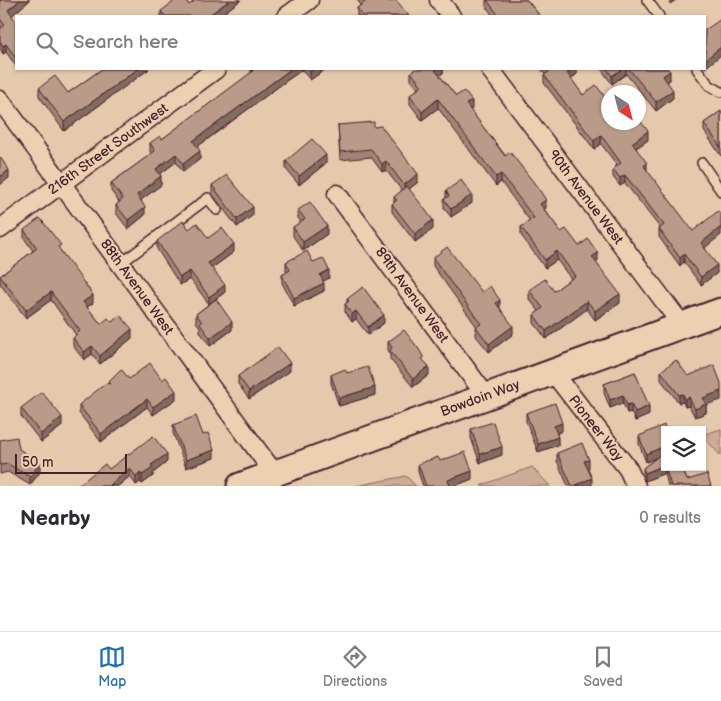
<!DOCTYPE html>
<style>
body{margin:0;font-family:"Balsamiq Sans",sans-serif;background:#f7f7f7;color:#2b2b33}
.controls{position:absolute;right:15px;bottom:15px;display:grid;overflow:hidden;border-radius:0px;box-shadow:0 1px 4px #0004}
.controls button{width:45px;height:45px;display:grid;place-items:center;padding:0;border:0;border-bottom:1px solid #e1e1e2;background:#fff;color:#2b2b33;font:25px sans-serif}
.compass{position:absolute;left:601px;top:85px;width:45px;height:45px;border-radius:50%;background:#fff;box-shadow:0 1px 4px #0004;rotate:144deg}
.scale{position:absolute;left:15px;bottom:12px;width:112px;box-sizing:border-box;padding-left:5px;border:2px solid #4a1f2b;border-top:0;font-size:14px;line-height:18px;white-space:nowrap;color:#4a1f2b;-webkit-text-stroke:4px #ebd0b2;paint-order:stroke}
.list{margin:0;padding:0;list-style:none}
h2{display:flex;justify-content:space-between;align-items:center;height:65px;margin:0;padding:0 20px;font-size:21px}
h2 small{font-size:16px;font-weight:400;color:#7c7c81}
.icon{flex:none;width:28px;height:28px;fill:none;stroke:currentColor;stroke-width:2;stroke-linecap:round;stroke-linejoin:round}
.map{position:relative;flex:none;width:721px;height:486px;overflow:hidden}
.search{position:absolute;background:#fff;box-shadow:0 1px 4px #0004;left:15px;right:15px;top:15px;height:55px;display:flex;align-items:center;gap:12px;box-sizing:border-box;padding:0 18px;border-radius:0px;color:#7c7c81;font-size:19px}
.sheet{height:145px;background:#fff}
nav{display:flex;justify-content:space-around;align-items:center;box-sizing:border-box;height:70px;border-top:1px solid #e1e1e2;background:#fff;font-size:14px;color:#7c7c81}
nav a{display:grid;justify-items:center;gap:2px}
nav .on{color:#1f6fb2}
.map>svg:first-child{display:block}
</style>
<div class="map">
<svg width="721" height="486" viewBox="0 0 721 486">
<rect width="100%" height="100%" fill="#e5c9ad"/>
<filter id="ink" filterUnits="userSpaceOnUse"><feTurbulence type="fractalNoise" baseFrequency=".02" numOctaves="2"/><feDisplacementMap in="SourceGraphic" scale="10" xChannelSelector="R" yChannelSelector="G"/><feConvolveMatrix kernelMatrix="1 2 1 2 8 2 1 2 1" color-interpolation-filters="sRGB"/></filter>
<g filter="url(#ink)">
<g fill="#cbad97" stroke="#8a6661">
<path d="M 721,429 L 721,456 L 702,435 Z"/>
<path d="M 532,467 L 550,486 L 481,486 L 482,485 Z"/>
<path d="M 406,476 L 416,486 L 356,486 Z"/>
</g>
<g fill="none" stroke-linecap="round" stroke-linejoin="round">
<g stroke="#4a1f2b" stroke-width="12">
<g id="lane">
<path d="M 647,0 L 659,16"/>
<path d="M 697,69 L 709,85 L 721,92"/>
<path d="M 702,163 L 721,191"/>
<path d="M 120,264 L 208,198 L 217,210"/>
</g>
</g>
<g stroke="#4a1f2b" stroke-width="21">
<g id="street">
<path d="M 439,0 L 451,16"/>
<path d="M 287,16 L 309,0"/>
<path d="M 490,69 L 682,325"/>
<path d="M 0,100 L 274,473"/>
<path d="M 337,194 L 486,396"/>
<path d="M 0,229 L 216,69"/>
<path d="M 553,372 L 628,469 L 636,486"/>
</g>
</g>
<g stroke="#4a1f2b" stroke-width="29">
<path id="secondary" d="M 240,486 L 721,311"/>
</g>
<use href="#lane" stroke="#ebd0b2" stroke-width="9"/>
<use href="#street" stroke="#ebd0b2" stroke-width="18"/>
<use href="#secondary" stroke="#ebd0b2" stroke-width="25"/>
</g>
<g fill="#a08475" stroke="#4a1f2b">
<path d="M 0,0 L 30,0 L 11,16 L 16,22 L 16,66 L 6,52 L 3,54 L 0,49 L 0,29 L 1,28 L 0,27 Z"/>
<path d="M 241,0 L 219,16 L 161,16 L 161,11 L 189,5 Z"/>
<path d="M 357,0 L 388,0 L 390,2 L 409,16 L 357,16 L 357,8 L 361,5 Z"/>
<path d="M 486,0 L 527,0 L 540,16 L 493,16 L 486,6 Z"/>
<path d="M 102,69 L 149,69 L 64,131 L 39,96 L 39,88 L 68,93 Z"/>
<path d="M 251,69 L 326,69 L 310,80 L 302,70 L 286,81 L 197,147 L 200,159 L 183,172 L 176,162 L 160,174 L 161,185 L 141,200 L 145,215 L 128,229 L 116,213 L 116,205 L 119,202 L 111,191 L 111,183 L 151,154 L 150,152 L 150,143 L 162,139 L 251,73 Z"/>
<path d="M 443,69 L 443,73 L 439,75 L 456,96 L 472,109 L 470,110 L 546,208 L 544,209 L 561,232 L 598,261 L 596,262 L 620,303 L 595,320 L 587,309 L 546,339 L 534,323 L 534,315 L 539,311 L 529,299 L 529,290 L 554,291 L 571,279 L 557,260 L 545,268 L 521,235 L 521,227 L 530,221 L 501,182 L 496,186 L 438,108 L 422,120 L 410,104 L 410,95 L 418,89 L 411,80 L 411,72 Z"/>
<path d="M 541,69 L 577,69 L 577,74 L 571,79 L 583,95 L 608,122 L 619,125 L 648,140 L 636,148 L 647,171 L 705,248 L 717,273 L 701,285 L 684,262 L 680,266 L 659,237 L 659,229 L 660,228 L 625,183 L 620,186 L 613,177 L 613,169 L 617,165 L 601,144 L 594,149 L 544,83 L 544,75 L 545,74 Z"/>
<path d="M 601,69 L 668,69 L 670,80 L 667,82 L 673,98 L 656,111 L 626,74 L 612,84 Z"/>
<path d="M 721,111 L 721,156 L 704,131 L 704,123 Z"/>
<path d="M 338,125 L 374,127 L 418,182 L 409,189 L 433,229 L 415,242 L 392,212 L 392,204 L 394,202 L 394,197 L 402,191 L 386,170 L 382,172 L 371,157 L 340,160 Z"/>
<path d="M 286,161 L 326,163 L 299,185 L 286,169 Z"/>
<path d="M 212,185 L 253,215 L 237,227 L 212,194 Z"/>
<path d="M 446,191 L 472,203 L 451,217 L 444,208 L 444,199 L 446,198 Z"/>
<path d="M 298,210 L 327,234 L 303,251 L 293,236 L 293,227 L 301,222 L 298,218 Z"/>
<path d="M 189,229 L 208,238 L 234,252 L 212,268 L 225,292 L 211,303 L 232,330 L 210,346 L 200,332 L 200,327 L 196,322 L 196,314 L 209,304 L 190,279 L 180,285 L 157,249 L 157,241 Z"/>
<path d="M 24,230 L 61,251 L 93,303 L 87,307 L 101,324 L 112,322 L 132,338 L 100,364 L 92,354 L 84,360 L 73,346 L 73,338 L 76,335 L 51,300 L 26,318 L 0,284 L 0,276 L 33,251 L 24,238 Z"/>
<path d="M 433,258 L 482,292 L 500,308 L 513,334 L 489,352 L 476,336 L 476,327 L 477,327 L 433,266 Z"/>
<path d="M 286,262 L 313,262 L 329,278 L 323,281 L 324,291 L 294,306 L 282,283 L 282,275 L 287,272 L 286,270 Z"/>
<path d="M 347,299 L 384,323 L 368,335 L 356,319 L 352,322 L 345,312 L 345,304 L 347,302 Z"/>
<path d="M 388,342 L 424,361 L 429,375 L 413,387 L 390,359 L 390,353 L 388,350 Z"/>
<path d="M 290,371 L 249,399 L 238,384 L 238,376 Z"/>
<path d="M 661,371 L 706,405 L 706,413 L 695,417 L 689,406 L 685,407 L 683,402 L 679,403 L 661,380 Z"/>
<path d="M 635,372 L 649,415 L 635,421 L 631,412 L 627,413 L 623,403 L 610,408 L 604,393 L 604,384 Z"/>
<path d="M 347,373 L 375,395 L 339,406 L 331,383 L 331,375 Z"/>
<path d="M 129,379 L 176,399 L 153,415 L 147,407 L 101,442 L 79,413 L 79,405 L 108,384 L 108,382 Z"/>
<path d="M 21,408 L 62,426 L 41,442 L 21,416 Z"/>
<path d="M 526,413 L 562,431 L 557,433 L 558,445 L 538,452 L 526,421 Z"/>
<path d="M 173,425 L 203,435 L 214,458 L 186,468 L 173,433 Z"/>
<path d="M 471,429 L 502,455 L 480,463 L 471,438 Z"/>
<path d="M 665,430 L 665,467 L 682,467 L 687,480 L 711,486 L 668,486 L 665,473 L 645,481 L 643,477 L 643,468 L 657,457 L 646,462 L 639,444 L 639,436 Z"/>
<path d="M 0,440 L 19,449 L 40,472 L 30,485 L 8,472 L 0,474 Z"/>
<path d="M 557,453 L 589,468 L 587,468 L 592,486 L 568,486 L 557,461 Z"/>
<path d="M 440,461 L 472,479 L 454,486 L 423,486 L 418,472 L 418,464 Z"/>
<path d="M 167,462 L 153,473 L 153,476 L 142,484 L 140,482 L 136,485 L 130,476 L 118,486 L 80,486 L 80,484 L 109,469 Z"/>
</g>
<g fill="#826c5f" stroke="#4a1f2b">
<path d="M 20,0 L 30,0 L 8,19 L 8,10 Z"/>
<path d="M 230,0 L 241,0 L 219,16 L 208,16 Z"/>
<path d="M 670,0 L 676,0 L 670,4 Z"/>
<path d="M 6,44 L 6,52 L 3,54 L 3,46 Z"/>
<path d="M 721,47 L 721,55 L 705,68 L 705,60 Z"/>
<path d="M 138,69 L 149,69 L 64,131 L 64,122 Z"/>
<path d="M 291,69 L 302,69 L 302,70 L 286,81 L 193,150 L 193,141 Z"/>
<path d="M 314,69 L 326,69 L 310,80 L 310,72 Z"/>
<path d="M 437,69 L 443,69 L 443,73 L 435,78 L 435,70 Z"/>
<path d="M 573,69 L 577,69 L 577,74 L 567,81 L 567,73 Z"/>
<path d="M 622,69 L 626,69 L 626,74 L 612,84 L 612,76 Z"/>
<path d="M 670,71 L 670,80 L 663,84 L 663,76 Z"/>
<path d="M 673,90 L 673,98 L 656,111 L 656,102 Z"/>
<path d="M 438,99 L 438,108 L 422,120 L 422,112 Z"/>
<path d="M 472,101 L 472,109 L 466,112 L 466,104 Z"/>
<path d="M 608,102 L 608,110 L 605,105 Z"/>
<path d="M 648,131 L 648,140 L 632,151 L 632,143 Z"/>
<path d="M 601,135 L 601,144 L 594,149 L 594,141 Z"/>
<path d="M 200,151 L 200,159 L 183,172 L 183,164 Z"/>
<path d="M 176,154 L 176,162 L 156,177 L 156,169 Z"/>
<path d="M 326,155 L 326,163 L 299,185 L 299,176 Z"/>
<path d="M 386,161 L 386,170 L 382,172 L 382,164 Z"/>
<path d="M 647,163 L 647,171 L 644,166 Z"/>
<path d="M 9,170 L 9,178 L 0,185 L 0,177 Z"/>
<path d="M 418,174 L 418,182 L 404,193 L 404,185 Z"/>
<path d="M 501,174 L 501,182 L 496,186 L 496,177 Z"/>
<path d="M 625,175 L 625,183 L 620,186 L 620,178 Z"/>
<path d="M 161,176 L 161,185 L 137,203 L 137,195 Z"/>
<path d="M 472,195 L 472,203 L 451,217 L 451,209 Z"/>
<path d="M 546,200 L 546,208 L 540,212 L 540,204 Z"/>
<path d="M 145,207 L 145,215 L 128,229 L 128,220 Z"/>
<path d="M 253,207 L 253,215 L 237,227 L 237,219 Z"/>
<path d="M 433,220 L 433,229 L 415,242 L 415,234 Z"/>
<path d="M 327,226 L 327,234 L 303,251 L 303,242 Z"/>
<path d="M 721,227 L 721,235 L 701,251 L 701,243 Z"/>
<path d="M 234,244 L 234,252 L 208,271 L 208,263 Z"/>
<path d="M 557,251 L 557,260 L 545,268 L 545,260 Z"/>
<path d="M 598,253 L 598,261 L 592,265 L 592,257 Z"/>
<path d="M 684,254 L 684,262 L 680,266 L 680,258 Z"/>
<path d="M 717,265 L 717,273 L 701,285 L 701,277 Z"/>
<path d="M 329,270 L 329,278 L 320,283 L 320,275 Z"/>
<path d="M 190,271 L 190,279 L 180,285 L 180,277 Z"/>
<path d="M 324,283 L 324,291 L 294,306 L 294,298 Z"/>
<path d="M 225,285 L 225,292 L 209,304 L 209,297 Z"/>
<path d="M 51,292 L 51,300 L 26,318 L 26,310 Z"/>
<path d="M 620,294 L 620,303 L 595,320 L 595,311 Z"/>
<path d="M 93,295 L 93,303 L 83,310 L 83,302 Z"/>
<path d="M 500,300 L 500,308 L 496,303 Z"/>
<path d="M 587,301 L 587,309 L 546,339 L 546,331 Z"/>
<path d="M 356,311 L 356,319 L 352,322 L 352,314 Z"/>
<path d="M 384,315 L 384,323 L 368,335 L 368,327 Z"/>
<path d="M 232,322 L 232,330 L 210,346 L 210,338 Z"/>
<path d="M 513,326 L 513,334 L 489,352 L 489,344 Z"/>
<path d="M 132,329 L 132,338 L 100,364 L 100,356 Z"/>
<path d="M 92,346 L 92,354 L 84,360 L 84,352 Z"/>
<path d="M 290,363 L 290,371 L 249,399 L 249,391 Z"/>
<path d="M 429,366 L 429,375 L 413,387 L 413,379 Z"/>
<path d="M 375,387 L 375,395 L 339,406 L 339,398 Z"/>
<path d="M 176,391 L 176,399 L 153,415 L 153,407 Z"/>
<path d="M 721,391 L 721,400 L 706,405 L 706,413 L 695,417 L 695,409 L 703,398 Z"/>
<path d="M 683,394 L 683,402 L 679,403 L 679,395 Z"/>
<path d="M 623,395 L 623,403 L 610,408 L 610,400 Z"/>
<path d="M 689,397 L 689,406 L 685,407 L 685,399 Z"/>
<path d="M 147,399 L 147,407 L 101,442 L 101,434 Z"/>
<path d="M 631,404 L 631,412 L 627,413 L 627,405 Z"/>
<path d="M 649,406 L 649,415 L 635,421 L 635,412 Z"/>
<path d="M 62,417 L 62,426 L 41,442 L 41,434 Z"/>
<path d="M 562,423 L 562,431 L 554,434 L 554,426 Z"/>
<path d="M 558,437 L 558,445 L 538,452 L 538,444 Z"/>
<path d="M 665,446 L 665,454 L 646,462 L 646,454 Z"/>
<path d="M 502,447 L 502,455 L 480,463 L 480,454 Z"/>
<path d="M 214,450 L 214,458 L 186,468 L 186,460 Z"/>
<path d="M 167,454 L 167,462 L 153,473 L 153,476 L 142,484 L 142,475 L 151,465 Z"/>
<path d="M 589,460 L 589,468 L 584,470 L 584,461 Z"/>
<path d="M 40,463 L 40,472 L 30,485 L 30,477 Z"/>
<path d="M 665,465 L 665,473 L 645,481 L 645,473 Z"/>
<path d="M 130,468 L 130,476 L 118,486 L 110,486 L 110,485 Z"/>
<path d="M 472,471 L 472,479 L 454,486 L 448,486 L 448,480 Z"/>
<path d="M 140,473 L 140,482 L 136,485 L 136,477 Z"/>
<path d="M 592,478 L 592,486 L 574,486 Z"/>
</g>
<g fill="#ba9a88" stroke="#4a1f2b">
<path d="M 0,0 L 20,0 L 8,10 L 16,22 L 16,58 L 6,44 L 3,46 L 0,41 L 0,29 L 5,25 L 0,19 Z"/>
<path d="M 176,0 L 186,0 L 189,5 L 196,0 L 230,0 L 208,16 L 165,16 L 161,11 Z"/>
<path d="M 363,0 L 388,0 L 390,2 L 393,0 L 396,0 L 409,16 L 363,16 L 357,8 L 365,2 Z"/>
<path d="M 487,0 L 527,0 L 540,16 L 499,16 Z"/>
<path d="M 721,19 L 721,47 L 705,60 L 705,30 Z"/>
<path d="M 102,69 L 138,69 L 64,122 L 39,88 L 55,76 L 68,93 Z"/>
<path d="M 251,69 L 291,69 L 193,141 L 200,151 L 183,164 L 176,154 L 156,169 L 161,176 L 137,195 L 145,207 L 128,220 L 116,205 L 123,199 L 111,183 L 155,151 L 150,143 L 160,136 L 162,139 L 253,71 Z"/>
<path d="M 308,69 L 314,69 L 310,72 Z"/>
<path d="M 415,69 L 437,69 L 435,70 L 456,96 L 464,91 L 472,101 L 466,104 L 505,156 L 510,152 L 538,188 L 546,200 L 540,204 L 561,232 L 566,229 L 579,246 L 588,239 L 598,253 L 592,257 L 620,294 L 595,311 L 587,301 L 546,331 L 534,315 L 543,308 L 529,290 L 545,279 L 554,291 L 575,276 L 557,251 L 545,260 L 521,227 L 534,218 L 501,174 L 496,177 L 438,99 L 422,112 L 410,95 L 422,86 L 411,72 Z"/>
<path d="M 547,69 L 573,69 L 567,73 L 583,95 L 596,85 L 608,101 L 608,102 L 605,105 L 608,110 L 608,122 L 617,122 L 619,125 L 623,122 L 638,122 L 638,118 L 648,131 L 632,143 L 647,163 L 644,166 L 693,231 L 718,211 L 721,215 L 721,227 L 701,243 L 717,265 L 701,277 L 684,254 L 680,258 L 659,229 L 664,225 L 625,175 L 620,178 L 613,169 L 621,163 L 601,135 L 594,141 L 544,75 L 549,72 Z"/>
<path d="M 607,69 L 622,69 L 612,76 Z"/>
<path d="M 629,69 L 668,69 L 670,71 L 663,76 L 673,90 L 656,102 Z"/>
<path d="M 721,111 L 721,148 L 704,123 Z"/>
<path d="M 374,122 L 374,127 L 381,126 L 418,174 L 404,185 L 386,161 L 382,164 L 371,149 L 340,152 L 338,125 Z"/>
<path d="M 312,139 L 326,155 L 299,176 L 286,161 Z"/>
<path d="M 0,157 L 9,170 L 0,177 Z"/>
<path d="M 227,175 L 253,207 L 237,219 L 212,185 Z"/>
<path d="M 461,180 L 472,195 L 451,209 L 444,199 L 449,196 L 446,191 Z"/>
<path d="M 407,186 L 433,220 L 415,234 L 392,204 L 397,200 L 394,197 Z"/>
<path d="M 310,202 L 327,226 L 303,242 L 293,227 L 305,219 L 298,210 Z"/>
<path d="M 40,218 L 61,245 L 58,247 L 93,295 L 83,302 L 101,324 L 108,318 L 112,322 L 120,315 L 132,329 L 100,356 L 92,346 L 84,352 L 73,338 L 80,331 L 51,292 L 26,310 L 0,276 L 37,248 L 24,230 Z"/>
<path d="M 183,221 L 189,229 L 197,223 L 208,238 L 222,228 L 234,244 L 208,263 L 225,285 L 209,297 L 190,271 L 180,277 L 157,241 Z"/>
<path d="M 447,247 L 482,292 L 490,286 L 500,300 L 496,303 L 513,326 L 489,344 L 476,327 L 481,324 L 433,258 Z"/>
<path d="M 307,251 L 313,262 L 323,258 L 329,270 L 320,275 L 324,283 L 294,298 L 282,275 L 290,270 L 286,262 Z"/>
<path d="M 363,287 L 384,315 L 368,327 L 356,311 L 352,314 L 345,304 L 349,301 L 347,299 Z"/>
<path d="M 216,299 L 232,322 L 210,338 L 200,324 L 202,322 L 196,314 Z"/>
<path d="M 404,330 L 418,348 L 424,358 L 422,359 L 429,366 L 413,379 L 390,351 L 392,347 L 388,342 Z"/>
<path d="M 278,347 L 290,363 L 249,391 L 238,376 Z"/>
<path d="M 676,360 L 688,376 L 714,365 L 721,383 L 721,391 L 703,398 L 706,404 L 695,409 L 689,397 L 685,399 L 683,394 L 679,395 L 661,371 Z"/>
<path d="M 150,363 L 162,380 L 166,377 L 176,391 L 153,407 L 147,399 L 101,434 L 79,405 L 106,383 L 110,384 L 108,382 L 121,369 L 129,379 Z"/>
<path d="M 368,367 L 375,387 L 339,398 L 331,375 L 345,369 L 347,373 Z"/>
<path d="M 635,372 L 649,406 L 635,412 L 631,404 L 627,405 L 623,395 L 610,400 L 604,384 Z"/>
<path d="M 42,392 L 62,417 L 41,434 L 21,408 Z"/>
<path d="M 555,403 L 562,423 L 554,426 L 558,437 L 538,444 L 526,413 Z"/>
<path d="M 196,416 L 203,435 L 208,433 L 214,450 L 186,460 L 173,425 Z"/>
<path d="M 493,422 L 502,447 L 480,454 L 471,429 Z"/>
<path d="M 664,425 L 666,430 L 665,430 L 665,446 L 646,454 L 639,436 Z"/>
<path d="M 153,436 L 167,454 L 151,465 L 153,468 L 142,475 L 140,473 L 136,477 L 130,468 L 110,485 L 111,486 L 81,486 L 80,484 L 105,464 L 109,469 Z"/>
<path d="M 17,437 L 19,449 L 40,463 L 30,477 L 8,464 L 0,465 L 0,440 Z"/>
<path d="M 582,443 L 589,460 L 584,461 L 592,478 L 574,486 L 572,486 L 557,453 Z"/>
<path d="M 665,451 L 665,465 L 645,473 L 643,468 Z"/>
<path d="M 465,452 L 472,471 L 448,480 L 450,486 L 426,486 L 418,464 L 438,457 L 440,461 Z"/>
<path d="M 665,467 L 682,467 L 687,480 L 707,474 L 711,486 L 671,486 Z"/>
</g>
</g>
<g text-anchor="middle" dominant-baseline="central" stroke-width="4" stroke-linejoin="round" paint-order="stroke">
<g font-size="14" fill="#4a1f2b" stroke="#ebd0b2">
<text transform="translate(108 149) rotate(-36)">216th Street Southwest</text>
<text transform="translate(586 197) rotate(53)">90th Avenue West</text>
<text transform="translate(137 287) rotate(54)">88th Avenue West</text>
<text transform="translate(412 295) rotate(54)">89th Avenue West</text>
<text transform="translate(480 398) rotate(-20)">Bowdoin Way</text>
<text transform="translate(596 428) rotate(52)">Pioneer Way</text>
</g>
</g>
</svg>
<div class="controls">
<button><svg class="icon" aria-label="layers" viewBox="0 0 24 24"><path d="M12 4l9 5-9 5-9-5zM3 14l9 5 9-5"/></svg></button>
</div>
<svg class="compass" viewBox="-18 -18 36 36"><path d="M0-13l5 13h-10z" fill="#e53935"/><path d="M0 13l5-13h-10z" fill="#7c7c81"/></svg>
<div class="scale">50 m</div>
<div class="search"><svg class="icon" aria-label="search" viewBox="0 0 24 24"><circle cx="10" cy="10" r="6"/><path d="M15 15l6 6"/></svg>Search here</div>
</div>
<section class="sheet">
<h2>Nearby<small>0 results</small></h2>
<ul class="list">
</ul>
</section>
<nav>
<a class="on"><svg class="icon" aria-label="map" viewBox="0 0 24 24"><path d="M3 6l6-2 6 2 6-2v14l-6 2-6-2-6 2zM9 4v14M15 6v14"/></svg>Map</a>
<a><svg class="icon" aria-label="directions" viewBox="0 0 24 24"><path d="M12 3l9 9-9 9-9-9zM9 14v-3h6M13 9l2 2-2 2"/></svg>Directions</a>
<a><svg class="icon" aria-label="saved" viewBox="0 0 24 24"><path d="M7 4h10v16l-5-4-5 4z"/></svg>Saved</a>
</nav>
